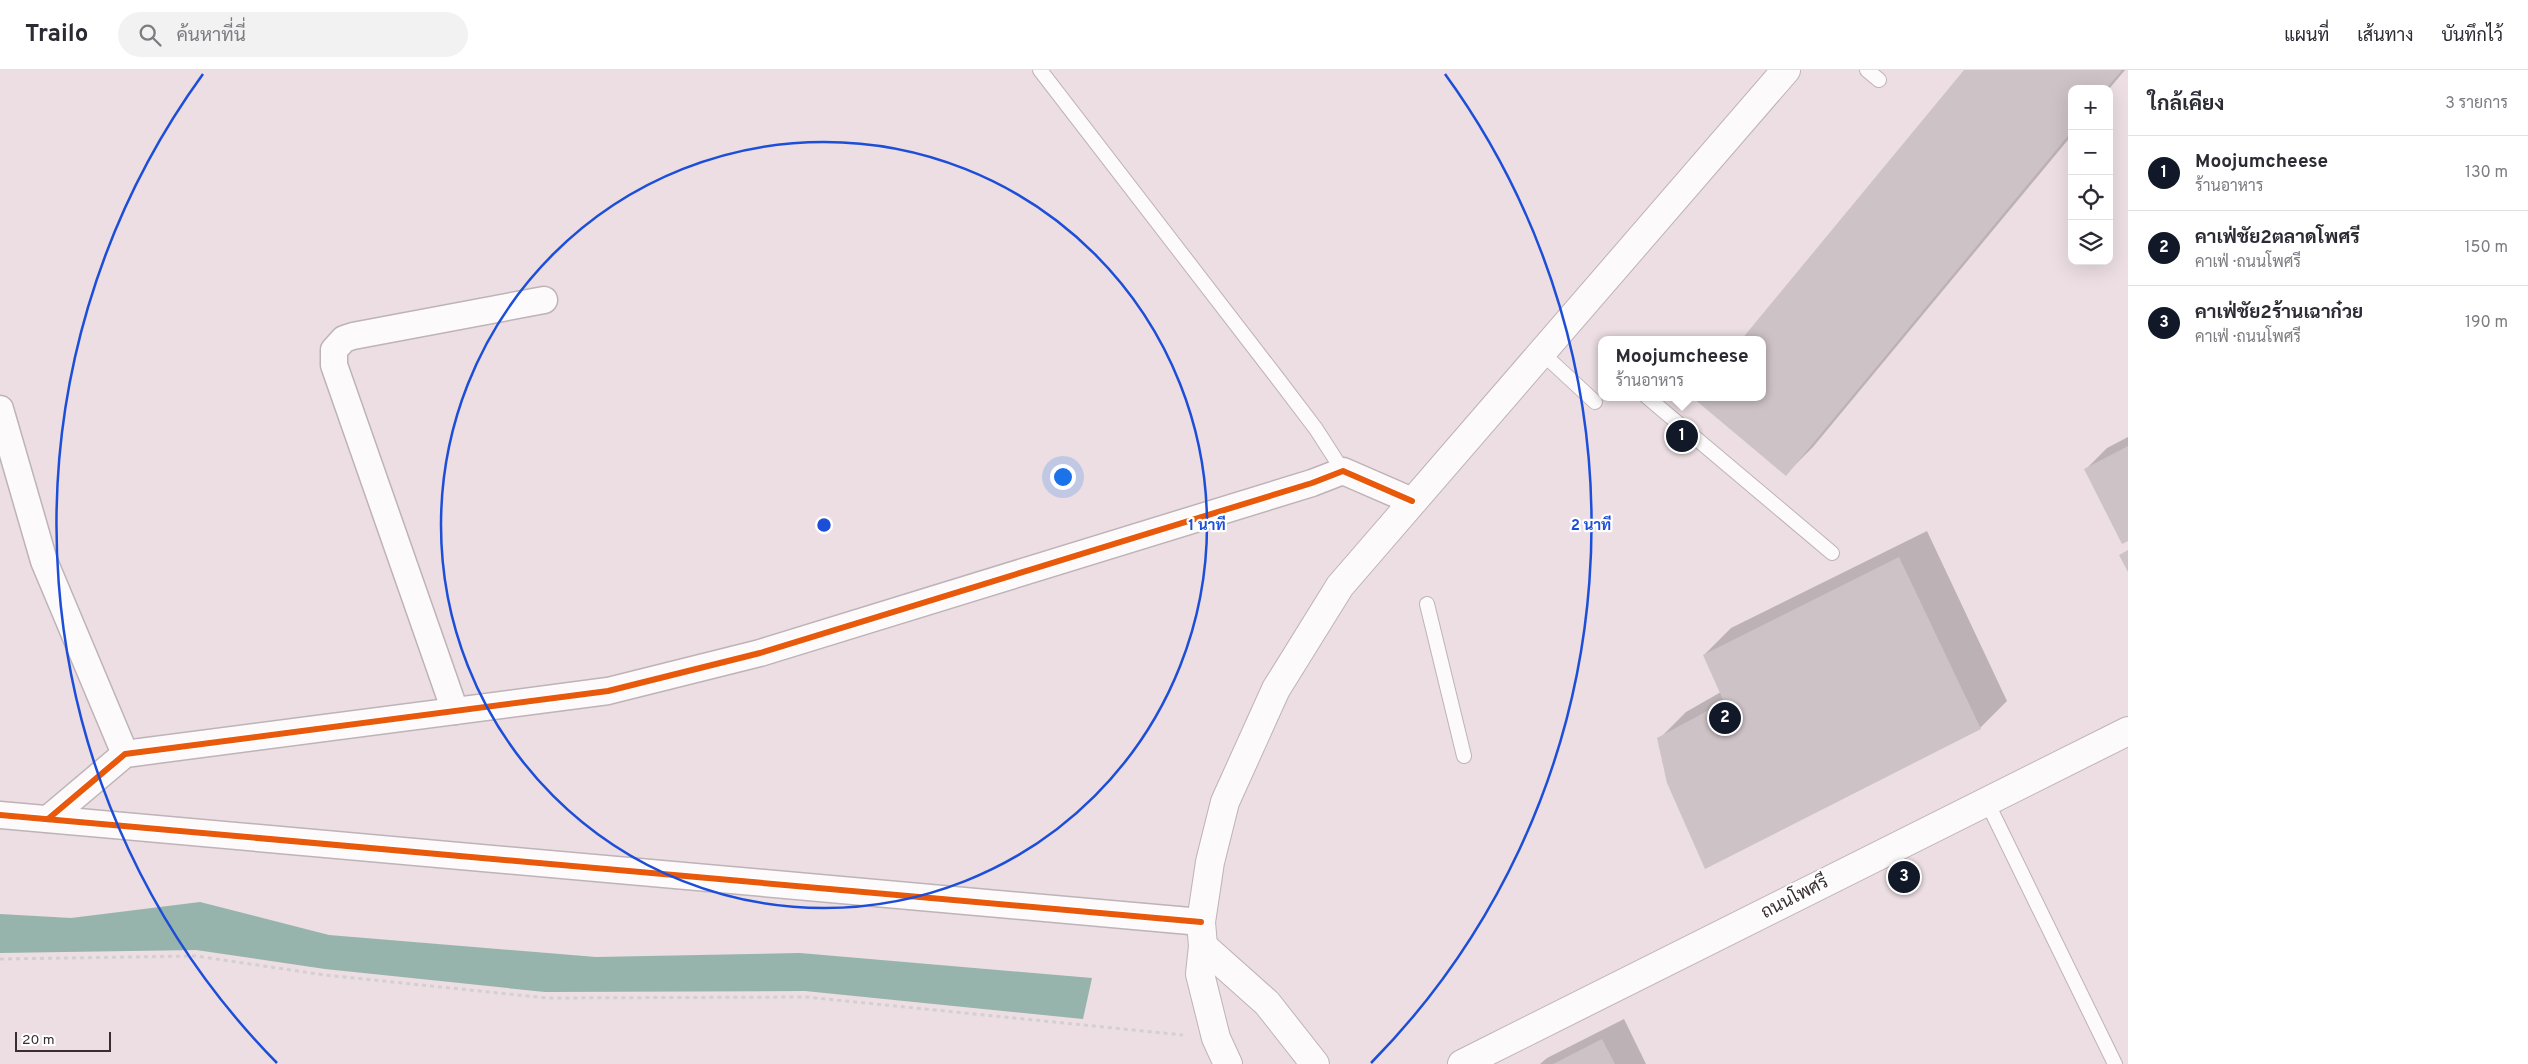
<!DOCTYPE html>
<html lang="th">
<meta charset="utf-8">
<style>
body{margin:0;font-family:Overpass,Sarabun,sans-serif;background:#f2f2f3;color:#2b2b33}
.controls{position:absolute;right:15px;top:15px;display:grid;overflow:hidden;border-radius:10px;box-shadow:0 5px 20px #0002}
.controls button{width:45px;height:45px;display:grid;place-items:center;padding:0;border:0;border-bottom:1px solid #e1e1e2;background:#fff;color:#2b2b33;font:25px sans-serif}
.scale{position:absolute;left:15px;bottom:12px;width:96px;box-sizing:border-box;padding-left:5px;border:2px solid #382e32;border-top:0;font-size:14px;line-height:18px;white-space:nowrap;color:#382e32;-webkit-text-stroke:4px #fff;paint-order:stroke}
.you{position:absolute;left:1062px;top:406px;width:18px;height:18px;margin:-12px;border:4px solid #fff;border-radius:50%;background:#1a73e8;box-shadow:0 0 0 8px #1a73e833}
.badge{display:grid;place-items:center;width:32px;height:32px;border-radius:50%;background:#111827;color:#fff;font-size:16px;font-weight:700}
.pin{position:absolute;translate:-50% -50%;border:2px solid #fff;box-shadow:0 1px 5px #0006}
.popup{position:absolute;left:1598px;top:266px;width:168px;height:65px;box-sizing:border-box;display:grid;place-content:center;border-radius:10px;background:#fff;filter:drop-shadow(0 1px 4px #0005);font-size:16px;white-space:nowrap;color:#7c7c81}
.popup b{font-size:19px;color:#2b2b33}
.popup::after{content:'';position:absolute;left:50%;top:100%;margin-left:-10px;border:10px solid transparent;border-top-color:#fff}
.list{margin:0;padding:0;list-style:none}
h2{display:flex;justify-content:space-between;align-items:center;height:65px;margin:0;padding:0 20px;font-size:21px}
h2 small{font-size:16px;font-weight:400;color:#7c7c81}
.list li{display:grid;grid-template-columns:32px 1fr auto;gap:15px;align-items:center;box-sizing:border-box;height:75px;padding:0 20px;border-top:1px solid #e1e1e2}
.list b{display:block;font-size:19px;white-space:nowrap}
.list p{margin:0;font-size:16px;white-space:nowrap;color:#7c7c81}
.list em{font-size:16px;font-style:normal;color:#7c7c81}
.icon{flex:none;width:28px;height:28px;fill:none;stroke:currentColor;stroke-width:2;stroke-linecap:round;stroke-linejoin:round}
.map{position:relative;flex:none;width:2128px;height:994px;overflow:hidden}
header{display:flex;align-items:center;gap:30px;box-sizing:border-box;height:70px;padding:0 25px;background:#fff;border-bottom:1px solid #e1e1e2}
header strong{font-size:24px}
nav{display:flex;gap:28px;margin-inline-start:auto;font-size:18px}
.search{width:350px;height:45px;background:#f2f2f3;display:flex;align-items:center;gap:12px;box-sizing:border-box;padding:0 18px;border-radius:28px;color:#7c7c81;font-size:19px}
main{display:flex}
aside{flex:1;background:#fff}
.map>svg:first-child{display:block}
</style>
<header>
<strong>Trailo</strong>
<div class="search"><svg class="icon" aria-label="search" viewBox="0 0 24 24"><circle cx="10" cy="10" r="6"/><path d="M15 15l6 6"/></svg>ค้นหาที่นี่</div>
<nav><a>แผนที่</a><a>เส้นทาง</a><a>บันทึกไว้</a></nav>
</header>
<main>
<div class="map">
<svg width="2128" height="994" viewBox="0 0 2128 994">
<rect width="100%" height="100%" fill="#ecdee3"/>
<path fill="#97b4ac" d="M 200,832 L 329,865 L 596,887 L 800,883 L 1092,908 L 1083,949 L 805,921 L 545,922 L 325,899 L 196,880 L 0,883 L 0,844 L 71,848 Z"/>
<g fill="#0003">
<path d="M 1966,0 L 2125,0 L 2109,19 L 2072,19 L 2072,65 L 1813,377 L 1786,404 L 1695,328 L 1762,327 Z"/>
<path d="M 2128,367 L 2128,469 L 2086,399 L 2107,378 Z"/>
<path d="M 1927,461 L 2007,631 L 1980,658 L 1706,798 L 1659,669 L 1686,642 L 1721,622 L 1704,585 L 1731,558 Z"/>
<path d="M 1624,949 L 1646,994 L 1540,994 L 1547,988 Z"/>
</g>
<g fill="#cdc2c6">
<path d="M 1964,0 L 2122,0 L 2106,19 L 2072,19 L 2072,61 L 1786,406 L 1693,328 L 1762,327 L 1762,270 L 1741,270 Z"/>
<path d="M 2128,376 L 2128,471 L 2122,474 L 2084,399 Z"/>
<path d="M 2128,480 L 2128,502 L 2119,485 Z"/>
<path d="M 1899,487 L 1981,659 L 1705,799 L 1667,713 L 1657,668 L 1724,632 L 1703,585 Z"/>
<path d="M 1602,969 L 1615,994 L 1553,994 Z"/>
</g>
<g fill="none" stroke-linecap="round" stroke-linejoin="round">
<g stroke="#beb3b7" stroke-width="16">
<g id="lane">
<path d="M 1040,0 L 1275,305 L 1316,359 L 1343,401"/>
<path d="M 1867,0 L 1879,10"/>
<path d="M 1541,282 L 1595,332"/>
<path d="M 1647,327 L 1832,483"/>
<path d="M 1427,534 L 1464,686"/>
<path d="M 1987,732 L 2115,994"/>
</g>
</g>
<g stroke="#beb3b7" stroke-width="29">
<g id="street">
<path d="M 0,339 L 44,491 L 125,684"/>
<path d="M 455,641 L 334,295 L 334,280 L 344,269 L 353,266 L 544,230"/>
<path d="M 0,745 L 1201,852"/>
<path d="M 48,749 L 125,684 L 608,621 L 760,583 L 1312,413 L 1343,401 L 1412,431"/>
</g>
</g>
<g stroke="#beb3b7" stroke-width="30">
<g id="secondary">
<path d="M 1203,876 L 1267,933 L 1315,994"/>
<path d="M 1228,994 L 1216,968 L 1200,904 L 1203,876 L 1201,852 L 1210,792 L 1225,732 L 1276,619 L 1340,516 L 1786,0"/>
<path d="M 1462,994 L 2128,661"/>
</g>
</g>
<path stroke="#d4d0d1" stroke-width="3" stroke-dasharray="4 4" stroke-linecap="butt" d="M 0,889 L 196,886 L 325,905 L 547,928 L 806,927 L 1183,965"/>
<use href="#lane" stroke="#fcfafb" stroke-width="14"/>
<use href="#street" stroke="#fcfafb" stroke-width="26"/>
<use href="#secondary" stroke="#fcfafb" stroke-width="28"/>
<g stroke="#fff" stroke-width="9">
<g id="cycleway">
<path d="M 0,745 L 1201,852"/>
<path d="M 48,749 L 125,684 L 608,621 L 760,583 L 1312,413 L 1343,401 L 1412,431"/>
</g>
</g>
<use href="#cycleway" stroke="#e8590c" stroke-width="6"/>
</g>
<g fill="none" stroke="#1d4ed8" stroke-width="2.5">
<circle cx="824" cy="455" r="383"/>
<path d="M277 993A767 767 0 0 1 203 4M1445 4A767 767 0 0 1 1371 993"/>
</g>
<g text-anchor="middle" dominant-baseline="central" stroke-width="4.5" stroke-linejoin="round" paint-order="stroke">
<g font-size="18" fill="#382e32" stroke="#fff">
<text transform="translate(1795 828) rotate(-27)">ถนนโพศรี</text>
</g>
</g>
<circle cx="824" cy="455" r="8" fill="#1d4ed8" stroke="#fff" stroke-width="2.5"/>
<g font-size="15" text-anchor="middle" font-weight="bold" fill="#1d4ed8" stroke="#fff" stroke-width="4.5" stroke-linejoin="round" paint-order="stroke">
<text x="1207" y="460">1 นาที</text>
<text x="1591" y="460">2 นาที</text>
</g>
</svg>
<div class="controls">
<button>+</button>
<button>−</button>
<button><svg class="icon" aria-label="locate" viewBox="0 0 24 24"><circle cx="12" cy="12" r="6"/><path d="M12 2v4M12 18v4M2 12h4M18 12h4"/></svg></button>
<button><svg class="icon" aria-label="layers" viewBox="0 0 24 24"><path d="M12 4l9 5-9 5-9-5zM3 14l9 5 9-5"/></svg></button>
</div>
<div class="scale">20 m</div>
<div class="you"></div>
<div class="pin badge" style="left:1682px;top:366px">1</div>
<div class="popup"><b>Moojumcheese</b>ร้านอาหาร</div>
<div class="pin badge" style="left:1725px;top:648px">2</div>
<div class="pin badge" style="left:1904px;top:807px">3</div>
</div>
<aside>
<h2>ใกล้เคียง<small>3 รายการ</small></h2>
<ul class="list">
<li><span class="badge">1</span><div><b>Moojumcheese</b><p>ร้านอาหาร</p></div><em>130 m</em></li>
<li><span class="badge">2</span><div><b>คาเฟ่ชัย2ตลาดโพศรี</b><p>คาเฟ่ · ถนนโพศรี</p></div><em>150 m</em></li>
<li><span class="badge">3</span><div><b>คาเฟ่ชัย2ร้านเฉาก๋วย</b><p>คาเฟ่ · ถนนโพศรี</p></div><em>190 m</em></li>
</ul>
</aside>
</main>
